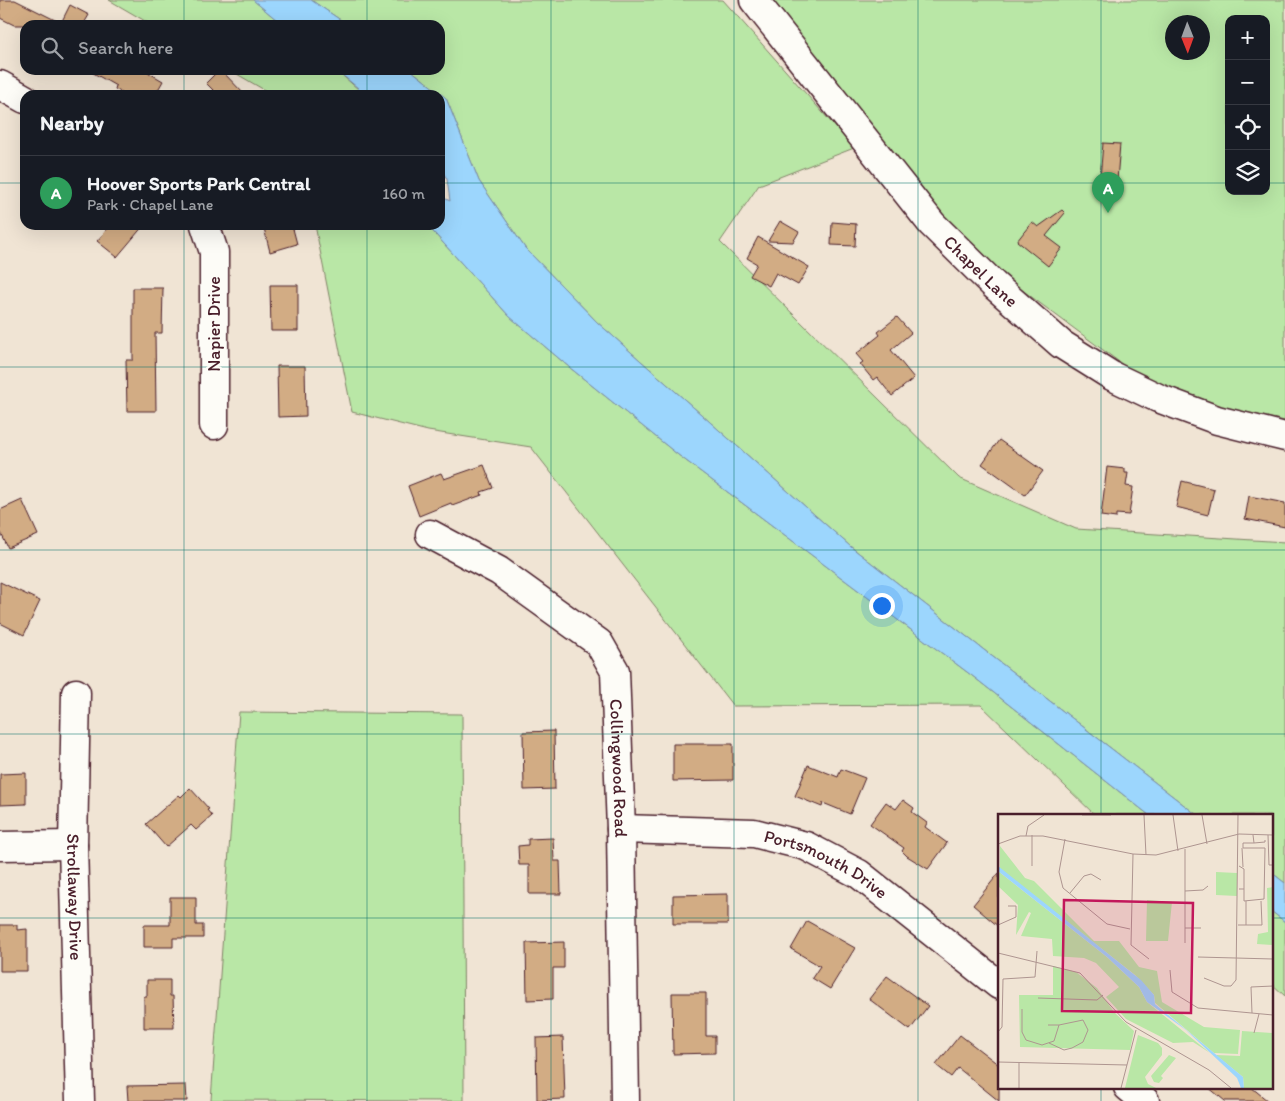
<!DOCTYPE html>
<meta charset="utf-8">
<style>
body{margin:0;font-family:Itim,sans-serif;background:#242831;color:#f1f3f6}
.controls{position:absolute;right:15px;top:15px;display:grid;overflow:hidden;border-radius:10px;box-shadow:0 5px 20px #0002}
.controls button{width:45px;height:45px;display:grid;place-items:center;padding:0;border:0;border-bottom:1px solid #363941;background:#171b24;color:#f1f3f6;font:25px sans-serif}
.compass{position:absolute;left:1165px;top:15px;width:45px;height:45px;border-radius:50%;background:#171b24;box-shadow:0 5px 20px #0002;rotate:179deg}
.you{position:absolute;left:881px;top:605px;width:18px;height:18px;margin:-12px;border:4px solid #fff;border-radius:50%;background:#1a73e8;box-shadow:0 0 0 8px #1a73e833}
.badge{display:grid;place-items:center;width:32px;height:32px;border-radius:50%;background:#ea580c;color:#fff;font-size:16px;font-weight:700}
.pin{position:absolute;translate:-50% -41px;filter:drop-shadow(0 1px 2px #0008)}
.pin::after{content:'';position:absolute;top:26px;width:18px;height:15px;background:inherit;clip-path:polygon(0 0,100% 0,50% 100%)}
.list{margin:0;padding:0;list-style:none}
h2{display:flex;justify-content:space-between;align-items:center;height:65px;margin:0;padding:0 20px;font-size:21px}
h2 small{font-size:16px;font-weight:400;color:#9ea1a6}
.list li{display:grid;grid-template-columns:32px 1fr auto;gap:15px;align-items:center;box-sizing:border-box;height:75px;padding:0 20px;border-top:1px solid #363941}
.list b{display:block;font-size:19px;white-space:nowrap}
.list p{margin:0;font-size:16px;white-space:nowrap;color:#9ea1a6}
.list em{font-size:16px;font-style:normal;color:#9ea1a6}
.icon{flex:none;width:28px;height:28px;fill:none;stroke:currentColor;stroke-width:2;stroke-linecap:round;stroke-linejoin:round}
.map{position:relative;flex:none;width:1285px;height:1101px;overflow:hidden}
.search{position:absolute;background:#171b24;box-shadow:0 5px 20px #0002;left:20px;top:20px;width:425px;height:55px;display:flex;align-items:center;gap:12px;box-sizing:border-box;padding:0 18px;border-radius:15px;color:#9ea1a6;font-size:19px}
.panel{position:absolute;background:#171b24;box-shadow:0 5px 20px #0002;left:20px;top:90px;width:425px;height:140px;border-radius:15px}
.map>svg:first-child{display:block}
</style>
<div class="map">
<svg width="1285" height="1101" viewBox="0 0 1285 1101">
<rect width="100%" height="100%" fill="#f0e4d4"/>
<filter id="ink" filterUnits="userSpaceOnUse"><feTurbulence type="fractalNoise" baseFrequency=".02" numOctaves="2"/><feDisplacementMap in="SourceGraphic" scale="10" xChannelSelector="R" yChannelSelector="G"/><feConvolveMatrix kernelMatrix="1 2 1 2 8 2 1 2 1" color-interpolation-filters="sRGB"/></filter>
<g filter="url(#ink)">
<g fill="#b9e7a6" stroke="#828368" fill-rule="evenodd">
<path d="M 109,0 L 253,0 L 283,25 L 152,25 Z"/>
<path d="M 311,0 L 723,0 L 854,148 L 759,185 L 720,242 L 959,478 L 1076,529 L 1285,542 L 1285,883 L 1271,872 L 1271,815 L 1197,815 L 851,547 L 597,322 L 525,248 L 479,181 L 446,98 L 411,70 L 440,70 L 440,25 L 348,25 Z"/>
<path d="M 771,0 L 1285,0 L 1285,421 L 1161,393 L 948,235 ZM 1229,19 L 1266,19 L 1266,191 L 1229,191 ZM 1172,22 L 1202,22 L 1202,52 L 1172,52 Z"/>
<path d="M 230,70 L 336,70 L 358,89 L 358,95 L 273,95 Z"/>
<path d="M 315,225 L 427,225 L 509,316 L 569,367 L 677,454 L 975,678 L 1149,815 L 1095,815 L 981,705 L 733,706 L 531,447 L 428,431 L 352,412 Z"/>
<path d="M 239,712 L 462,714 L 464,1101 L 211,1100 Z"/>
<path d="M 1271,911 L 1285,922 L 1285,996 L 1271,983 Z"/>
</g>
<g fill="#9cd6fd" stroke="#7b8da9">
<path d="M 253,0 L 311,0 L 348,25 L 283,25 Z"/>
<path d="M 336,70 L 411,70 L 446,98 L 479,181 L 525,248 L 597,322 L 851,547 L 1197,815 L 1149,815 L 975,678 L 677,454 L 569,367 L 509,316 L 427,225 L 440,225 L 440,196 L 450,201 L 447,179 L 440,167 L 440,95 L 358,95 L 358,88 Z"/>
<path d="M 1271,872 L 1285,883 L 1285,922 L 1271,911 Z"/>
</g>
<g fill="#d2ac84" stroke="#4a1f2b">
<path d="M 0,0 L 15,0 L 61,23 L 70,5 L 89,15 L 83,25 L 14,25 L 0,18 Z"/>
<path d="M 88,70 L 144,70 L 163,81 L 155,95 L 126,95 L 115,89 L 116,86 Z"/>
<path d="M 219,70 L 221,70 L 245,95 L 218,95 L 206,83 Z"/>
<path d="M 1103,143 L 1120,144 L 1116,192 L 1099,191 Z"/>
<path d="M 1062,210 L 1065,213 L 1046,236 L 1062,248 L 1048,266 L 1017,241 L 1032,222 L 1038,227 Z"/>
<path d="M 780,221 L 799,232 L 793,242 L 768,241 Z"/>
<path d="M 832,222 L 856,224 L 855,246 L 831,245 Z"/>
<path d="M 111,225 L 144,225 L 117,257 L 97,241 Z"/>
<path d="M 266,225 L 292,225 L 297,244 L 270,252 L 264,228 L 267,227 Z"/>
<path d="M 758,237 L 809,267 L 798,285 L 776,273 L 769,286 L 750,276 L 757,264 L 747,258 Z"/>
<path d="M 270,285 L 298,285 L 298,331 L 271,331 Z"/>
<path d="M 133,288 L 163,288 L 162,333 L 155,333 L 156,411 L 127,411 L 126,360 L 133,360 Z"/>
<path d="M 897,317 L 911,333 L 891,350 L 914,378 L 892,396 L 877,377 L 873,380 L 860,364 L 863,362 L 856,354 L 880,335 L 878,332 Z"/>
<path d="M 277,366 L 305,366 L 306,416 L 278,417 Z"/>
<path d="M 999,440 L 1043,471 L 1025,495 L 982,464 Z"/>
<path d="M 484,465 L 493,488 L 481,492 L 482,495 L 452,506 L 451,503 L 419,516 L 408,486 L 441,473 L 444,479 Z"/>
<path d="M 1107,467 L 1125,469 L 1125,473 L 1128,473 L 1126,486 L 1133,487 L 1129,515 L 1116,514 L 1116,518 L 1101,516 Z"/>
<path d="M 1182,481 L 1214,489 L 1208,515 L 1176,507 Z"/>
<path d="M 1249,496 L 1285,503 L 1285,527 L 1245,519 Z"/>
<path d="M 22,500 L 38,535 L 8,548 L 0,531 L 0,510 Z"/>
<path d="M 0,582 L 40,601 L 24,635 L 0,623 Z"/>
<path d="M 554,731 L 555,789 L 524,790 L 523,732 Z"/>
<path d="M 673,744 L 733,744 L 733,780 L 673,781 Z"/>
<path d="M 808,765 L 838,777 L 841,769 L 865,778 L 850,814 L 823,803 L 822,807 L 795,796 Z"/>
<path d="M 26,773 L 26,804 L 0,805 L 0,774 Z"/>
<path d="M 190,788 L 209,809 L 207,810 L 212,816 L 196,830 L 191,825 L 166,847 L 146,824 L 179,795 L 181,797 Z"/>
<path d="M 903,800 L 914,808 L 912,812 L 927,823 L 925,827 L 947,843 L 928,869 L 907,856 L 902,851 L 904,848 L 870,824 L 886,802 L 896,809 Z"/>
<path d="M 553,838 L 554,861 L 560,861 L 561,894 L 529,894 L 529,865 L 519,865 L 518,846 L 528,845 L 528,839 Z"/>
<path d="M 999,873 L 999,927 L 973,905 Z"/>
<path d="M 728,894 L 728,924 L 673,924 L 673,895 Z"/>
<path d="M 170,897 L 196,897 L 196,925 L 203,925 L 203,938 L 173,938 L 173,947 L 144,947 L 144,925 L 170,925 Z"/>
<path d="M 807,921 L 855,948 L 830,989 L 812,978 L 820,966 L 791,949 Z"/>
<path d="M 0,925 L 17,925 L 17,930 L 27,929 L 27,971 L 0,971 Z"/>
<path d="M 564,942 L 564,968 L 553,968 L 553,999 L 527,1000 L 526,943 Z"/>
<path d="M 887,976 L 928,1006 L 910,1030 L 869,999 Z"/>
<path d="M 147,980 L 170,980 L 170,996 L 173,996 L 174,1028 L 144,1028 L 144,996 L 147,996 Z"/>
<path d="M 672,993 L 706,993 L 706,1036 L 715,1036 L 715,1053 L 673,1054 Z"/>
<path d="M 960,1035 L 999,1065 L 999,1101 L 958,1068 L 951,1077 L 936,1065 Z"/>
<path d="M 563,1037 L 565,1099 L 537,1100 L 536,1038 Z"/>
<path d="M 186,1085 L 187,1101 L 128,1101 L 127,1086 Z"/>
<path d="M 1208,1087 L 1251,1087 L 1268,1101 L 1225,1101 Z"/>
</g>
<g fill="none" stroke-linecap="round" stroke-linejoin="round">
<g stroke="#4a1f2b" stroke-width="31">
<g id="minor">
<path id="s1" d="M 754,0 L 932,224 L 994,285 L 1061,344 L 1112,376 L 1158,398 L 1217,420 L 1285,437"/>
<path d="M 0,85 L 25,99"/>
<path d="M 205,225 L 214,252 L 214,425"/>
<path id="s2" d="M 430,534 L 499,571 L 599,643 L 615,671 L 621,829 L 625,1101"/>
<path id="s3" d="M 76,693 L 73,845 L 80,1101"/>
<path id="s4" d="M 621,829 L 754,833 L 806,846 L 859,874 L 999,985"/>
<path d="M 0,846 L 73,845"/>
<path d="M 1128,1087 L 1145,1101"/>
</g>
</g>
<use href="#minor" stroke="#fdfcf7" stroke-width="28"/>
</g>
</g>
<path fill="none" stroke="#0f766e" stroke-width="1" stroke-opacity="0.55" d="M 184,0 L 184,25M 367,0 L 367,25M 551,0 L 551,1101M 734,0 L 734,1101M 918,0 L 918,1101M 1101,0 L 1101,815M 184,70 L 184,95M 367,70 L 367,95M 0,183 L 25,183M 440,183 L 1229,183M 1266,183 L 1285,183M 184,225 L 184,1101M 367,225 L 367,1101M 0,367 L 1285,367M 0,550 L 1285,550M 0,734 L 1285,734M 0,918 L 999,918M 1271,918 L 1285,918M 1101,1087 L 1101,1101"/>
<g text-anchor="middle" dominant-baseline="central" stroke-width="4.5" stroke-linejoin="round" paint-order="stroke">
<g font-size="18" fill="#4a1f2b" stroke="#fdfcf7">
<text stroke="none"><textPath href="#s1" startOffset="354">Chapel Lane</textPath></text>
<text transform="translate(214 324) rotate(-90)">Napier Drive</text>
<text stroke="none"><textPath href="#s2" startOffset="331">Collingwood Road</textPath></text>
<text stroke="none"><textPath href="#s4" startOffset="212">Portsmouth Drive</textPath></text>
<text stroke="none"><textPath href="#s3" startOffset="204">Strollaway Drive</textPath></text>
</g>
</g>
<g transform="translate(998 814)">
<rect width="275" height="275" fill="#f0e4d4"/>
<path d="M 2,32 L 27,64 L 36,67 L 96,127 L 121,127 L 141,153 L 159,157 L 164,188 L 206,213 L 242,216 L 240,240 L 216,239 L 157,189 L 156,181 L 137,161 L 2,55 ZM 0,57 L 109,143 L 141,173 L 149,188 L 212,239 L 195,228 L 175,229 L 128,205 L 108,183 L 121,173 L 98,149 L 86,144 L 55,142 L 54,125 L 23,122 L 33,99 L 31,98 L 18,121 L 20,91 L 0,72 ZM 218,58 L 239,59 L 239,82 L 218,81 ZM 275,73 L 275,131 L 259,130 L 260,120 L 270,118 L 269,74 ZM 149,86 L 174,88 L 170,127 L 148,127 ZM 55,152 L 78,158 L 99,174 L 117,199 L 136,217 L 132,236 L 22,233 L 21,181 L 55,181 ZM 244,217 L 275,219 L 275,274 L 246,274 L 245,263 L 218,241 L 242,242 ZM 140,221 L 160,229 L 164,234 L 164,241 L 147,263 L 150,270 L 158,274 L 173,274 L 127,274 ZM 171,241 L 178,244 L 163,262 L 165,264 L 161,269 L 156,268 L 153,262 Z" fill="#b9e7a6"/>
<path d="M 0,52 L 143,166 L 156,181 L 157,190 L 245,263 L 246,274 L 243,274 L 239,264 L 188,216 L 149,188 L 141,173 L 109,143 L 0,57 Z" fill="#9cd6fd"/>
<path fill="none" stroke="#ae9590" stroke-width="1" d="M 84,1 L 113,1M 146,1 L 148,41M 175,1 L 180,37M 204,1 L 209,30M 34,21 L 34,52M 255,21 L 256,29 L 267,28 L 267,26M 270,21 L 271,51 L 275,51M 28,22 L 30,12 L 46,1M 67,25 L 61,58 L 65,74 L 109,110 L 132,115M 0,30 L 22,22 L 45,22 L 135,40 L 158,41 L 241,20 L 275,21M 244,34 L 245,53M 135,40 L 133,131 L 151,145M 241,52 L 246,55 L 246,75M 241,75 L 246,75 L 246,87 L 266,85 L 267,34 L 245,34 L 245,29 L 256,29M 187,77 L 205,76 L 210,72M 72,79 L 86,62 L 93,60 L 103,66M 0,111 L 18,103 L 18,92 L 10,92M 240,111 L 248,111 L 248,87M 248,111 L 264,111 L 263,87M 187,114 L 203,114M 187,129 L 187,35M 0,139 L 82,159 L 128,208 L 211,256 L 233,274M 200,143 L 275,145M 172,156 L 174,178 L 200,194 L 275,201M 206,164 L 226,172 L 233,172 L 238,166 L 240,1M 40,184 L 99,186 L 105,181M 24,195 L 24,218 L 28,226 L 44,231 L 56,227 L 61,211 L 50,211M 254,199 L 253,173 L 275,172M 0,218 L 4,213 L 5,165 L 37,163 L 39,137M 256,219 L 261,200M 51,229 L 66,236 L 74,234 L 85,228 L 90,216 L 85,206 L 61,211M 0,248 L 129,251M 21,274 L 21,249M 123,274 L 138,216"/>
<path fill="#c2185b" fill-opacity="0.15" stroke="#c2185b" stroke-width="2.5" d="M 66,86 L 195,89 L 193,199 L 64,197 Z"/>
<rect width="275" height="275" fill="none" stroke="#4a1f2b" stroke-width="2.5"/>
</g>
</svg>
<div class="controls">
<button>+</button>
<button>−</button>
<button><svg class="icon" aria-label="locate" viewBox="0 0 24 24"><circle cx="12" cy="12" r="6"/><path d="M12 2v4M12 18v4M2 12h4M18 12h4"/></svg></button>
<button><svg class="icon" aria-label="layers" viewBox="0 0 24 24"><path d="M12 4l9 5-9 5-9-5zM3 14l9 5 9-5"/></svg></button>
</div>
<svg class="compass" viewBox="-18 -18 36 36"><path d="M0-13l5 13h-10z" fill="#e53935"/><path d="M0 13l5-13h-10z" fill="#9ea1a6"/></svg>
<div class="you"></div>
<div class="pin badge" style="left:1108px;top:213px;background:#2e9e5b">A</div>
<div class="search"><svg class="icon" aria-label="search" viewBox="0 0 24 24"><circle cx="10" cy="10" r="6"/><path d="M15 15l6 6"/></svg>Search here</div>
<section class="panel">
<h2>Nearby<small></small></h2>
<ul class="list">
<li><span class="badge" style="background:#2e9e5b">A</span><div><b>Hoover Sports Park Central</b><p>Park · Chapel Lane</p></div><em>160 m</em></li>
</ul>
</section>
</div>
